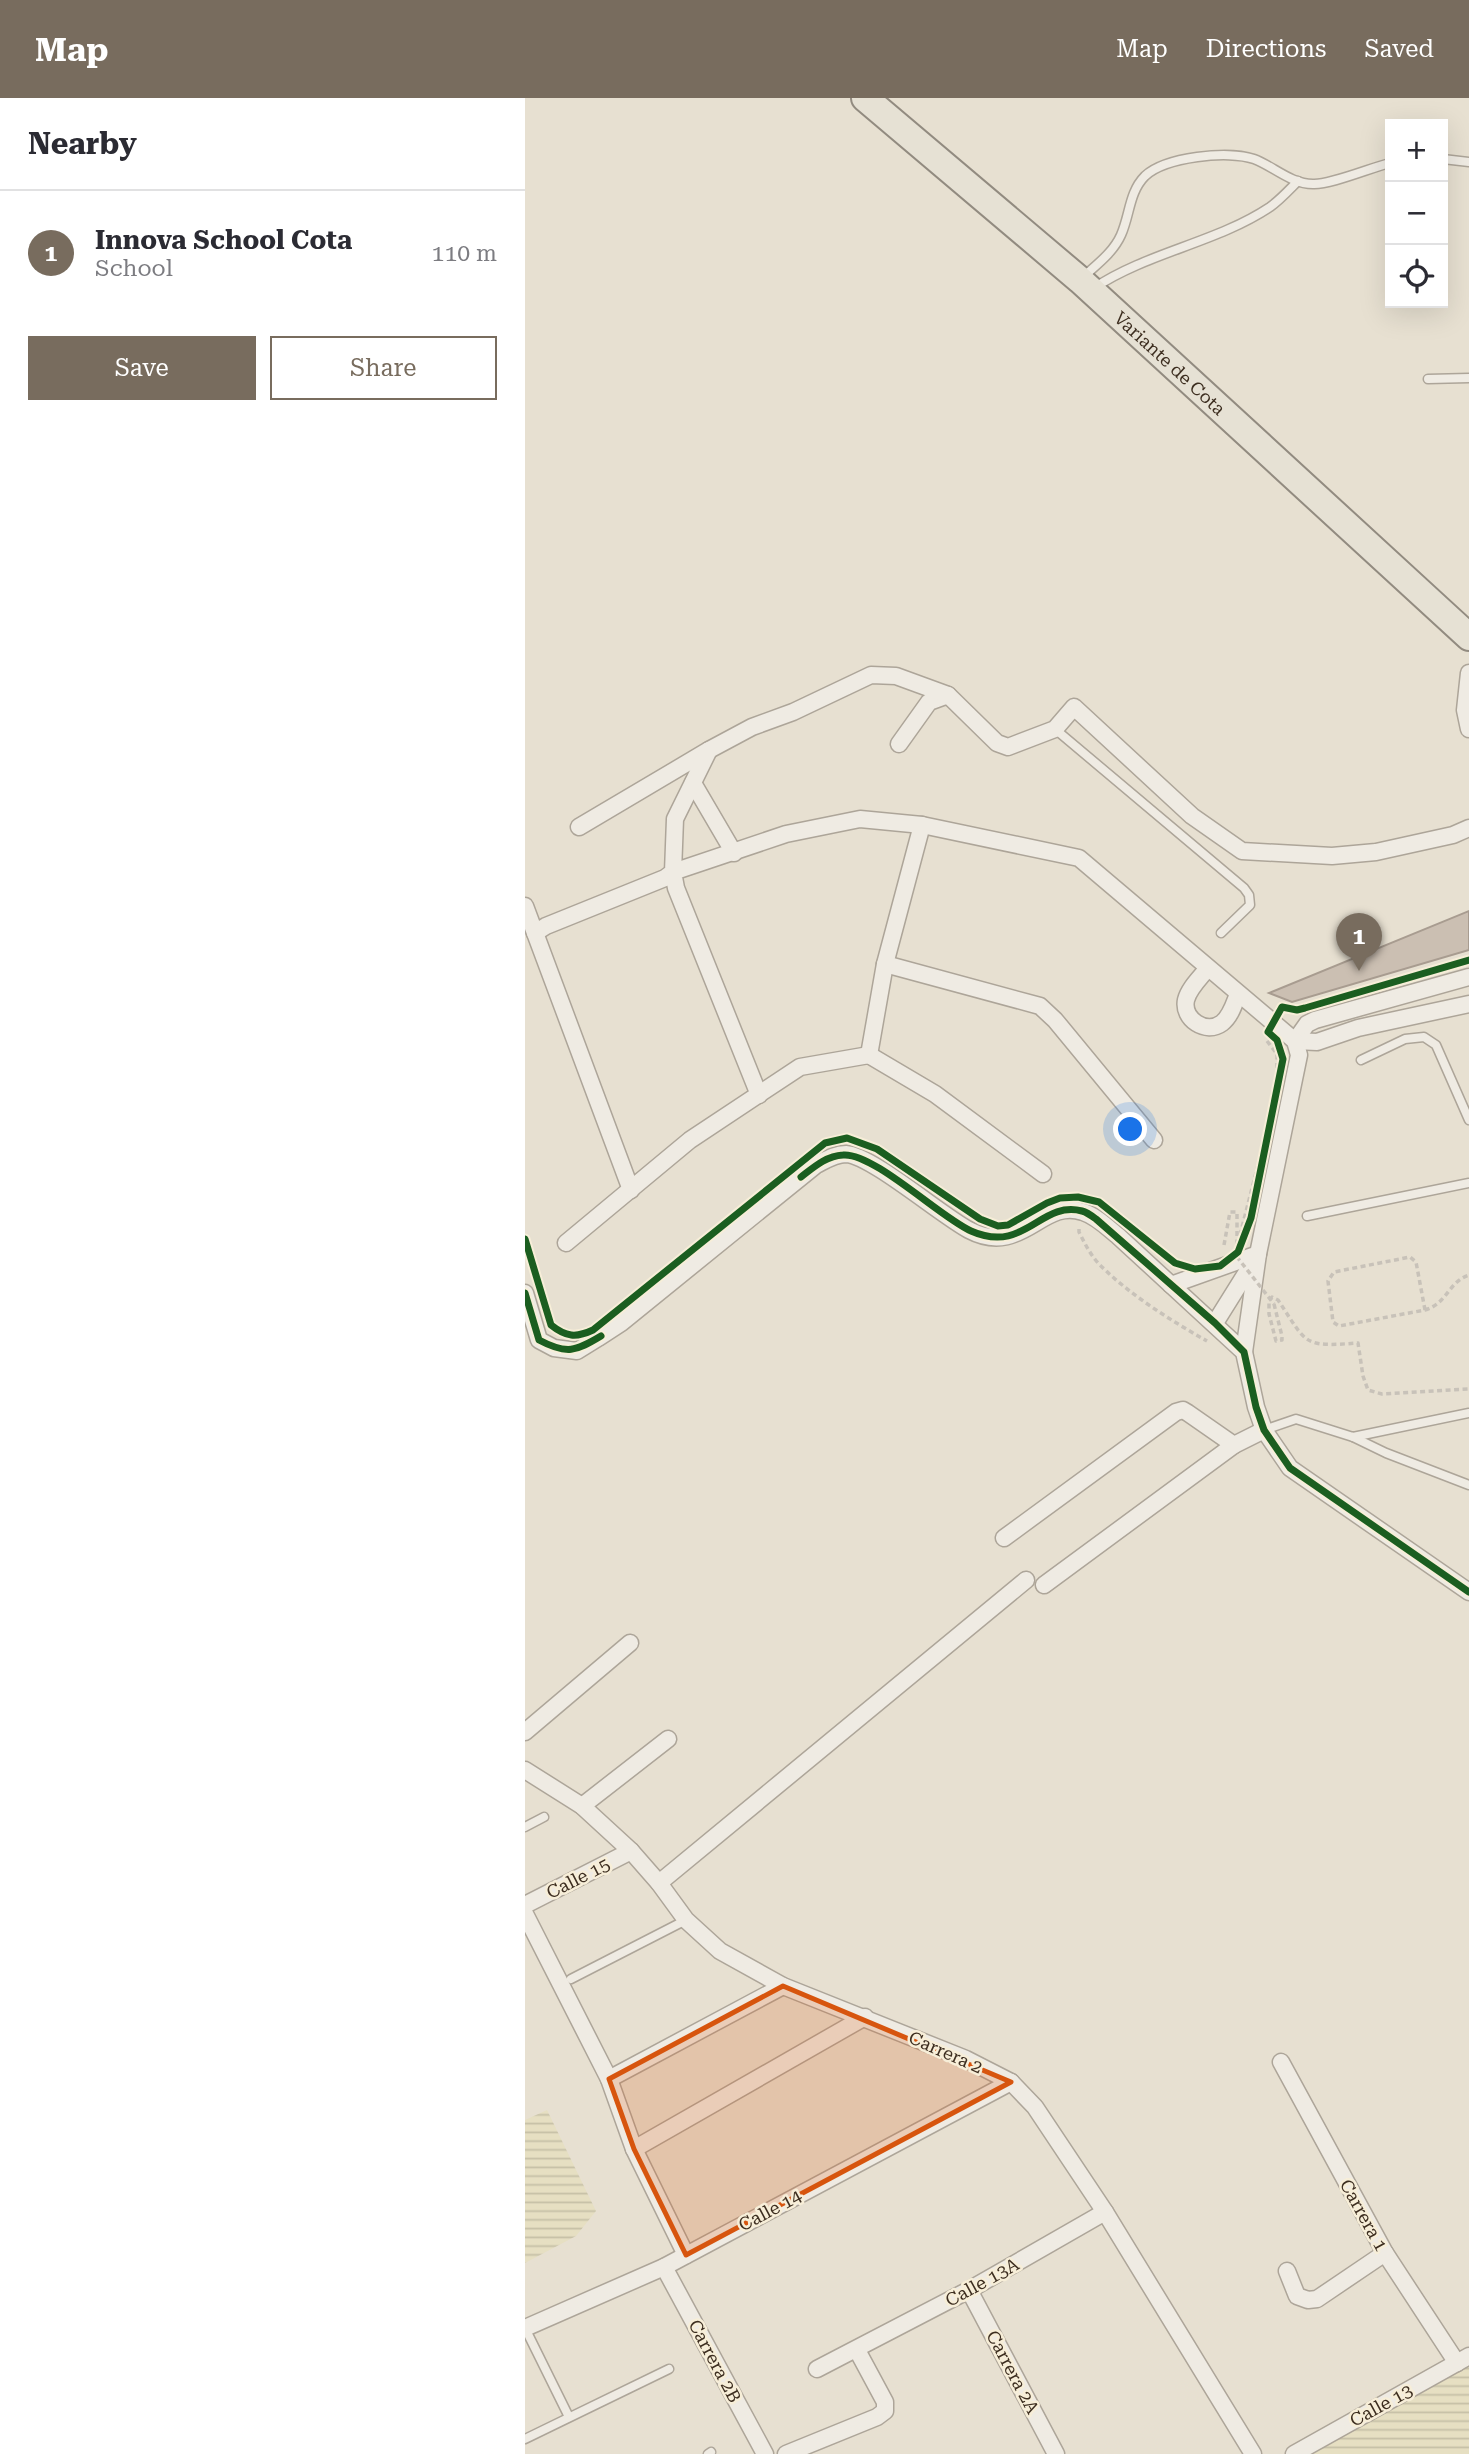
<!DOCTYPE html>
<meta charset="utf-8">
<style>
body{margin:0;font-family:"Roboto Serif",serif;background:#f7f7f7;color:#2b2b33}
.controls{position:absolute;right:21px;top:21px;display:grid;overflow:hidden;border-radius:0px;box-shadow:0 7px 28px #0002}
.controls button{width:63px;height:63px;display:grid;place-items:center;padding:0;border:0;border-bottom:2px solid #e1e1e2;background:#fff;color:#2b2b33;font:35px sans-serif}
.you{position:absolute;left:606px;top:1032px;width:24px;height:24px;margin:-18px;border:5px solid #fff;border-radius:50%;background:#1a73e8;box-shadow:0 0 0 10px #1a73e833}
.badge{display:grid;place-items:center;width:46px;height:46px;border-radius:50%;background:#786c5e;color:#fff;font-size:23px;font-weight:700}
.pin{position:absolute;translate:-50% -58px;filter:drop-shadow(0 2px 4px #0008)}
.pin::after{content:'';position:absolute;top:37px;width:24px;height:21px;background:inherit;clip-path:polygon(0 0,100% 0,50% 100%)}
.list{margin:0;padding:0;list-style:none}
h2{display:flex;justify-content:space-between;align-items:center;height:91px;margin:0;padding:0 28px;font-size:30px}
h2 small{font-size:23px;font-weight:400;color:#7c7c81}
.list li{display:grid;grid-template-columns:46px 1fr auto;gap:21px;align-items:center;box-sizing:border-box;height:126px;padding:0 28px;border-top:2px solid #e1e1e2}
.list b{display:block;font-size:26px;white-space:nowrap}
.list p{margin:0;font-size:23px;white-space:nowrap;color:#7c7c81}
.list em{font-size:23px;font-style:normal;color:#7c7c81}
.actions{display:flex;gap:14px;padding:21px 28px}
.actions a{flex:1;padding:16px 0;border:2px solid #786c5e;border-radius:0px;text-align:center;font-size:24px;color:#786c5e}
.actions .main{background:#786c5e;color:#fff}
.icon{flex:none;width:38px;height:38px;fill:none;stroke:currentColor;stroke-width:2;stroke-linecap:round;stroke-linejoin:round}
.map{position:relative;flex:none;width:944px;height:2356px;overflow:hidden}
header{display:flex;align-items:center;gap:42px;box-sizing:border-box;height:98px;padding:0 35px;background:#786c5e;color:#fff}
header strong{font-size:33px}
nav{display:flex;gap:38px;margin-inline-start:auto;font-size:24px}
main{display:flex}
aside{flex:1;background:#fff}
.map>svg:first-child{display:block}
</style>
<header>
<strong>Map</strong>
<nav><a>Map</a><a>Directions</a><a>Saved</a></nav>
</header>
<main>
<aside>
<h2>Nearby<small></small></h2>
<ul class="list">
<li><span class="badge">1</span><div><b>Innova School Cota</b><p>School</p></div><em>110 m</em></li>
</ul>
<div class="actions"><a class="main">Save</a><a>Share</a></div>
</aside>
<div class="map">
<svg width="944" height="2356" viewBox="0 0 944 2356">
<defs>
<pattern id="farmland-rules" width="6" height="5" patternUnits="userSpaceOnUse" patternTransform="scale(1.75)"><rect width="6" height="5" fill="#e6dfc2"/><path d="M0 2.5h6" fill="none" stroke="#c6c0a6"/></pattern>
</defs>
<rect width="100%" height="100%" fill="#e7e0d1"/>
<g fill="url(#farmland-rules)">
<path d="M 22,2012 L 71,2113 L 51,2138 L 0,2165 L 0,2022 Z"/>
<path d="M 944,2257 L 944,2356 L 778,2356 Z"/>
</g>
<path fill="#cbbfb2" stroke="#a89c90" stroke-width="2" d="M 944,813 L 944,852 L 767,904 L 744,895 Z"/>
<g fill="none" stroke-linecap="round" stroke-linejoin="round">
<g stroke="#ada599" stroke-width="11">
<g id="lane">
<path d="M 918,61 L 944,64"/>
<path d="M 557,180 C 571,167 588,155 596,137 C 605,117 604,94 620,78 C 640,59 703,52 729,61 C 748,68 766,86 788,86 C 805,87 845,70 865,65"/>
<path d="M 569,190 C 623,154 691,145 745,109 C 755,102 764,92 773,83"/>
<path d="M 903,281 L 944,280"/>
<path d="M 530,631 L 719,790 L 724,797 L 725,807 L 696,835"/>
<path d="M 836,962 L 880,941 L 899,939 L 911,947 L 944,1022"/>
<path d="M 782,1118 L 944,1085"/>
<path d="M 739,1332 L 771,1321 L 828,1339 L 944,1315"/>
<path d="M 828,1339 L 861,1355 L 944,1387"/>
<path d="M 0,1729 L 19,1719"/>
<path d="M 46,1881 L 161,1822"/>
<path d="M 0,2230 L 44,2319"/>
<path d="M 0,2341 L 144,2271"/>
<path d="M 183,2356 L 186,2354"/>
</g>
</g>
<g stroke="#ada599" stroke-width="19">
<g id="street">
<path d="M 944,575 L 940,612 L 944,631"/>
<path d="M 374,646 L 404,604 L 423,597 L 472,645 L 483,649 L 530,631 L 549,609 L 667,718 L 717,753 L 807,758 L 851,754 L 928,737 L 944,730"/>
<path d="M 168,685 L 209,755"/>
<path d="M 54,729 L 184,652 L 227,629 L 268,614 L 346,577 L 371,578 L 423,597"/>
<path d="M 0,808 L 106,1092"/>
<path d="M 10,835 L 21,828 L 140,780 L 148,774 L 150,721 L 184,652"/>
<path d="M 360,866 L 515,908 L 530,922 L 629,1042"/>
<path d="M 683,870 C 676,879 664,890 661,902 C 657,921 681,937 697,925 C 706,918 709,906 713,896"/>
<path d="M 770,943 L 782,926 L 790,922 L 944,879"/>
<path d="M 344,957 L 360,866 L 397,727"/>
<path d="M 234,997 L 151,790 L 148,774 L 261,736 L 335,721 L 397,727 L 554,760 L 770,943 L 792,944 L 833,930 L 944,906"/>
<path d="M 41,1145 L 165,1042 L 275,969 L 344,957 L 410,996 L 518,1076"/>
<path d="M 646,1187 L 733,1156"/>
<path d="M 0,1195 L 14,1242 L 29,1250 L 52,1253 L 73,1240 L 96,1225 L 291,1067 C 301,1062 310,1056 321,1056 C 346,1057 417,1118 444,1132 C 497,1160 517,1099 558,1114 C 571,1118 582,1129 593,1138 L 719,1254 L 731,1309 L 739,1332 L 765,1370 L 944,1494"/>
<path d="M 690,1225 L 730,1161"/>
<path d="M 719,1254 L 733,1156 L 774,957 L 770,943"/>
<path d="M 479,1440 L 651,1314 L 658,1312 L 663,1315 L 709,1347 L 739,1332"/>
<path d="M 519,1487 L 709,1347"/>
<path d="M 0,1634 L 105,1545"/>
<path d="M 0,1672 L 57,1708 L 106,1753 L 134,1785 L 161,1822 L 195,1853 L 258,1888 L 441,1961 L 486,1984 L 510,2009 L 580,2114 L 728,2356"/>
<path d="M 57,1708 L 143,1641"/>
<path d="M 134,1785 L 501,1482"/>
<path d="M 0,1807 L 106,1753"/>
<path d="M 0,1816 L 84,1981 L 109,2051 L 161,2157"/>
<path d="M 756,1964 L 860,2155 L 932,2265"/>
<path d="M 84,1981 L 258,1888"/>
<path d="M 109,2051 L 340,1919"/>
<path d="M 139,2169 L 240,2356"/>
<path d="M 762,2173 L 772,2198 L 783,2202 L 792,2201 L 860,2155"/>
<path d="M 444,2192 L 531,2356"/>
<path d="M 0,2230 L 139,2169 L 486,1984"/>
<path d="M 292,2271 L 444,2192 L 580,2114"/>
<path d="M 261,2356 L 352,2319 L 360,2313 L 360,2304 L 332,2252"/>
<path d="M 769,2356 L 944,2258"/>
</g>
</g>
<g stroke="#928b80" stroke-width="30">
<g id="primary">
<path id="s1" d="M 340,0 L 555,182 L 944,539"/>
</g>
</g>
<g stroke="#c8c2b9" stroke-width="3.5" stroke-dasharray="5 3.5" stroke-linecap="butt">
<path d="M 742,943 L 752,956 L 752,978"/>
<path d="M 554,1131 L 554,1134 C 560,1146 566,1158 575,1167 C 605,1197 645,1222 682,1243"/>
<path d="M 715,1137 L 733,1067"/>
<path d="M 749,1206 L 757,1238 L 757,1242 L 751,1243 L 744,1216 L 744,1203 L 747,1199 L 753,1202 C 783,1247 777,1249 833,1245 L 838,1278 L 843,1292 L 857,1296 L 944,1291"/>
<path d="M 900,1212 L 891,1164 L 885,1159 L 809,1174 L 803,1183 L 808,1224 L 814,1228 L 900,1212 C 923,1205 923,1184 944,1177"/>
</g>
<use href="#lane" stroke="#efebe3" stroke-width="8"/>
<use href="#street" stroke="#efebe3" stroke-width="16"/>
<use href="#primary" stroke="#e6e1d4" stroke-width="26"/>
<path stroke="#c8c2b9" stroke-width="3.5" stroke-dasharray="5 3.5" stroke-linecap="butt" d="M 699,1147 L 705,1114 L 712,1114 L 712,1159 L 749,1206"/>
<g stroke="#f7eed8" stroke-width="11">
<g id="cycleway">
<path d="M 276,1079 C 289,1069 301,1058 318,1057 C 348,1054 416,1120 446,1133 C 500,1157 515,1102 557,1113 C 561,1114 567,1118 571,1121 L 690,1225 L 719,1254 L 731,1309 L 739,1332 L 765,1370 L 944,1494"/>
<path d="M 0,1141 L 26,1227 C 41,1239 51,1240 68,1232 L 300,1045 L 322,1040 L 352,1051 L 455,1121 L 473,1128 L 483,1127 L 522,1105 L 535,1100 L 553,1099 L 574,1104 L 650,1165 L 670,1171 L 695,1168 L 713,1154 L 726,1120 L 758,961 L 752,942 L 743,934 L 757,909 L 772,912 L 780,910 L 944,862"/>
<path d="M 0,1195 L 14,1242 C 42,1257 51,1253 76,1238"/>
</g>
</g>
<use href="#cycleway" stroke="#1b5e20" stroke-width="7"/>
</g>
<path fill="#d7550e" fill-opacity="0.2" stroke="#d7550e" stroke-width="5" stroke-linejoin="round" d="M 258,1888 L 486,1984 L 161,2157 L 109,2051 L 84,1981 Z"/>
<g text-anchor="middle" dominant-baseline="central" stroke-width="5" stroke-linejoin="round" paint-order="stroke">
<g font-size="18" fill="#3d2e20" stroke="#f7eed8">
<text stroke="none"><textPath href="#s1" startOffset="404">Variante de Cota</textPath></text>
<text transform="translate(53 1780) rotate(-27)">Calle 15</text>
<text transform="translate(421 1954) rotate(24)">Carrera 2</text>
<text transform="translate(245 2112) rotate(-28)">Calle 14</text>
<text transform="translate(839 2117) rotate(61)">Carrera 1</text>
<text transform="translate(457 2184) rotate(-29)">Calle 13A</text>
<text transform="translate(190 2263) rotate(62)">Carrera 2B</text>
<text transform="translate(488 2274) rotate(62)">Carrera 2A</text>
<text transform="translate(856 2307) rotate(-29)">Calle 13</text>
</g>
</g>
</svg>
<div class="controls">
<button>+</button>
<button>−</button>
<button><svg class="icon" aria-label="locate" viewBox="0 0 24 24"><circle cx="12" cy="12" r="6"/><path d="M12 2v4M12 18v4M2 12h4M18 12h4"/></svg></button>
</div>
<div class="you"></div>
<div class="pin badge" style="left:834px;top:873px">1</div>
</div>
</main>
